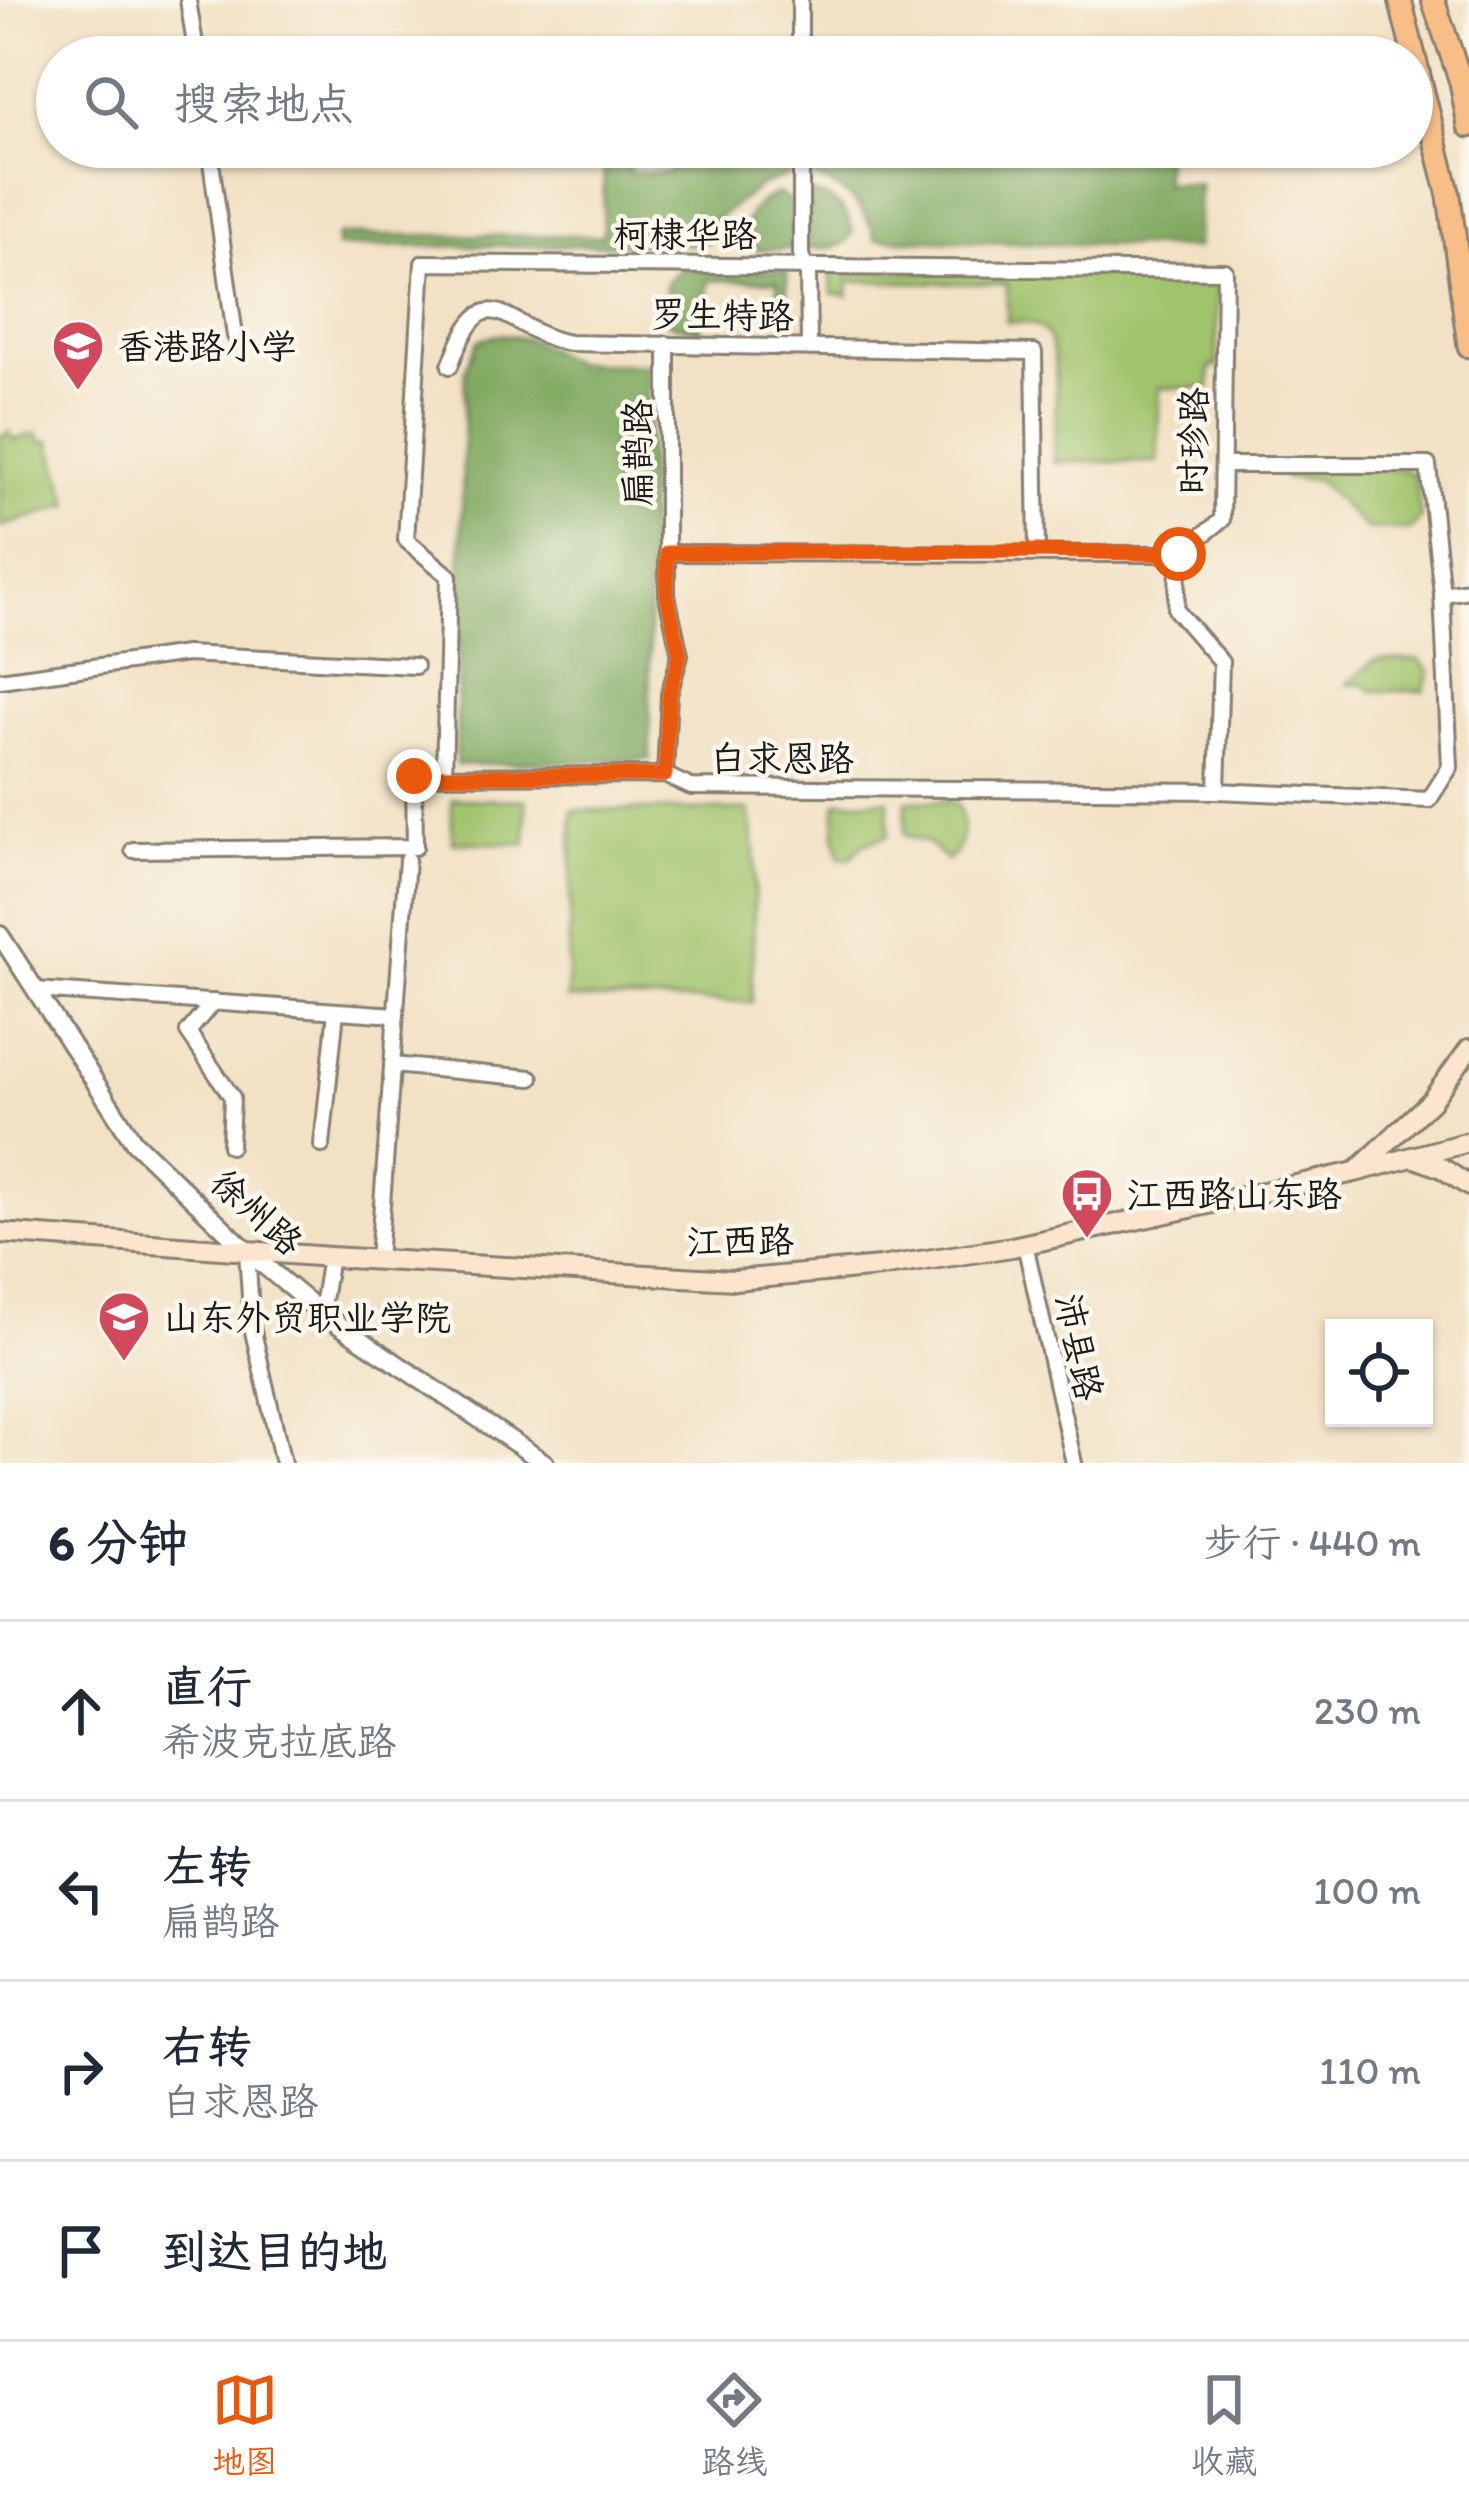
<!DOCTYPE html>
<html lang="zh">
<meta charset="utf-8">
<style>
body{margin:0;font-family:Itim,"LXGW WenKai TC",sans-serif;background:#f2f2f3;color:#1f2937}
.controls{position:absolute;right:36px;bottom:36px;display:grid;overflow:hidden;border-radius:0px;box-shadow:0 3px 9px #0004}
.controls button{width:108px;height:108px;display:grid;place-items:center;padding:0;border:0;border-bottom:3px solid #e0e1e3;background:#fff;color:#1f2937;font:60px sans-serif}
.stop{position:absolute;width:36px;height:36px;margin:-27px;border:9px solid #ea580c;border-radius:50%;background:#fff}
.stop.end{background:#ea580c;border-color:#fff;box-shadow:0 3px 12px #0008}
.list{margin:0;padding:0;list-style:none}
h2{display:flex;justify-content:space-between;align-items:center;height:156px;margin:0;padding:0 48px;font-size:51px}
h2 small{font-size:39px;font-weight:400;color:#747a83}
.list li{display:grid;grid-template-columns:78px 1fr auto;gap:36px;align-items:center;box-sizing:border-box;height:180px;padding:0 48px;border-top:3px solid #e0e1e3}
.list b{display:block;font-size:45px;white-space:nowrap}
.list p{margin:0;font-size:39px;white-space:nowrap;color:#747a83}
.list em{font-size:39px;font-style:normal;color:#747a83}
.icon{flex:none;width:66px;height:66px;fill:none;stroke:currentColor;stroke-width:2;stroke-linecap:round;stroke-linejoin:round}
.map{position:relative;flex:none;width:1469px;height:1463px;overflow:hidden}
.search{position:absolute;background:#fff;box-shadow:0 3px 9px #0004;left:36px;right:36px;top:36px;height:132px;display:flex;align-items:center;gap:30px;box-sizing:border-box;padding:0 42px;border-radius:66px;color:#747a83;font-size:45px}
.sheet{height:876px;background:#fff}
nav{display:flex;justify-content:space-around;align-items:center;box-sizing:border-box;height:168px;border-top:3px solid #e0e1e3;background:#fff;font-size:33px;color:#747a83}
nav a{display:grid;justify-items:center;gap:6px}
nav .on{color:#ea580c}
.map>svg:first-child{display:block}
</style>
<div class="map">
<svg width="1469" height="1463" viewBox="0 0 1469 1463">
<rect width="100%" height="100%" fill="#fbf7ec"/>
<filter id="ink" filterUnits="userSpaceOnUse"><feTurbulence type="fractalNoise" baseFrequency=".00833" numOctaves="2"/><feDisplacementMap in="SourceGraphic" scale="24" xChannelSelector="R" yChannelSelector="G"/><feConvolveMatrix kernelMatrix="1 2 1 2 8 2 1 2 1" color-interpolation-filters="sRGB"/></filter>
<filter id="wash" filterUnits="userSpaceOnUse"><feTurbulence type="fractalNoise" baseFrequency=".004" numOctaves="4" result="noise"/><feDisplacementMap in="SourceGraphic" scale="48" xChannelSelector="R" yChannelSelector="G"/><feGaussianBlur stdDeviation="2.7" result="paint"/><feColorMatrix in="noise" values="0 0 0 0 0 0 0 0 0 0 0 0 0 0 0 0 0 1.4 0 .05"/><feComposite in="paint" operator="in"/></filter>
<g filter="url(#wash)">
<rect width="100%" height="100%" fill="#f2e1c4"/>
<g fill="#a1c36c" stroke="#5e7044" stroke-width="3">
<path d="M 831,271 L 1217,276 L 1217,367 L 1210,367 L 1210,388 L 1159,388 L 1158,462 L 1054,462 C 1054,434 1063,350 1044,331 C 1034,322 1019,322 1007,322 L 1007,284 L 849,281 L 848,296 L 832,293 Z"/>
<path d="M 10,432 L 13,440 L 38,433 L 41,442 L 50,440 L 70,505 L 0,527 L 0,436 Z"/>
<path d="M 1286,468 L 1404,469 L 1415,476 L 1421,518 L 1410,530 L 1366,529 L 1317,480 L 1285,478 Z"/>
<path d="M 1375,660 L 1419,660 L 1430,671 L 1424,691 L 1372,691 L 1365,685 L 1347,684 Z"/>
<path d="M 452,799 L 526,800 L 526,844 L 452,842 Z"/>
<path d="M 889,800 L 888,836 L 863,844 L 849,859 L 840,858 L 835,835 L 836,804 L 840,801 Z"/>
<path d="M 906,801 L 951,801 L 958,806 C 966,825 964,849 947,861 L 928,843 L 905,835 Z"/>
<path d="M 573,810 L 749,810 L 755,850 L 752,1002 L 567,999 Z"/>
</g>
<g fill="#80a960" stroke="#4e623e" stroke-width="3">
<path d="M 604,147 L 629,147 L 629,173 L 670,173 L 672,147 L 788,147 L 788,176 L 761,185 L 711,223 L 705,244 L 337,247 L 337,235 L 603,236 Z"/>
<path d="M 810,147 L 1165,147 L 1164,183 L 1199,184 L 1197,248 L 876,239 C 863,202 845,189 810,175 Z"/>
<path d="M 779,194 L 791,202 L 792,249 L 756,250 C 735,225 752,203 779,194 Z"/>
<path d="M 812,194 C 835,197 848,211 853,233 C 842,251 826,248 807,248 L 807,199 Z"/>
<path d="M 680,269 L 787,271 L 787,293 L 778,293 L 778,281 L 709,280 L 700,331 L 667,323 L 666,282 Z"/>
<path d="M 499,334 L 529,339 L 574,363 L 648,365 L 650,759 L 456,765 L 465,370 L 478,341 Z"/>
</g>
</g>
<g filter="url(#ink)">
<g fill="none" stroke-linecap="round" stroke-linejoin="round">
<g stroke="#877e70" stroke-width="20">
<g id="minor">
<path d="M 188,0 L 197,57"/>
<path d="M 800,0 L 800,57"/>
<path d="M 209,147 L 235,336"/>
<path d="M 801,147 L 801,255 L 808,275 L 809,346"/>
<path d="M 450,366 C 487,264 507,334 570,343 L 1034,352 L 1037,551"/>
<path d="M 667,553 L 1179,554"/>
<path d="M 1442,594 L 1469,590"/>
<path d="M 0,680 L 186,654 L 415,666"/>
<path d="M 665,775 L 669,695 L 680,655 L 667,596 L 667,344"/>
<path d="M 444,776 L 449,576 L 406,540 L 423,263 L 1225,271 L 1222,520 L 1179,554 L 1176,610 L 1221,662 L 1217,791"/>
<path d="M 133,850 L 415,847 L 414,776 L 665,775 L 691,787 L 1217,791 L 1429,800 L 1450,767 L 1442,594 L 1428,465 L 1223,465"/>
<path d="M 36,990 L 396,1015"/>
<path d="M 213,1002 L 188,1032 L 232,1097 L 230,1146"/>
<path d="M 392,1065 L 531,1078"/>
<path d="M 322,1145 L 336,1011"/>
<path d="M 1025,1244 L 1074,1463"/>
<path d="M 247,1251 L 252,1327 L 283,1463"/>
<path d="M 378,1260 L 407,860"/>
<path d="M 321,1313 L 330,1257"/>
</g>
</g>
<g stroke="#877e70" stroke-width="22">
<path id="tertiary" d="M 0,935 L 134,1142 L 247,1251 L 321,1313 L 545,1463"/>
</g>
<g stroke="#877e70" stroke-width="24">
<g id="secondary">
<path d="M 1413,1157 L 1442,1168 L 1469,1186"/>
<path d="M 1359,1169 L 1431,1101 L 1469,1049"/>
<path d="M 0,1233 L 330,1257 L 735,1280 L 880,1267 L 1012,1247 L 1355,1172 L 1469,1142"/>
</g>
</g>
<g stroke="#877e70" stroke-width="27">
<g id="primary">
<path d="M 1400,0 L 1449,196 L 1469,346"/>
<path d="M 1433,0 L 1461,82 L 1469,126"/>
</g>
</g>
<use href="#minor" stroke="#fff" stroke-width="14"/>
<use href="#tertiary" stroke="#fff" stroke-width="16"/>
<use href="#secondary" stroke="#fce5cf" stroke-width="18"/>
<use href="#primary" stroke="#f7be88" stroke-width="21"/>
</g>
</g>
<g fill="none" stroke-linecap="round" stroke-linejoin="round" filter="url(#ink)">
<path stroke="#ea580c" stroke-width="15" d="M 414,776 L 665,775 L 669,695 L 680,655 L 667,596 L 667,553 L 1036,551 L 1179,554"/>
</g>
<defs>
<g id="school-pin" transform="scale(2.7)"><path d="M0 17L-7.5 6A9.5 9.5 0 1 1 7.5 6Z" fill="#d1495b" stroke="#fbf7ec"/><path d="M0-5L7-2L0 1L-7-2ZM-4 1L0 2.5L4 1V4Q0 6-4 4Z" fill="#fff"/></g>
<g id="bus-pin" transform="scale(2.7)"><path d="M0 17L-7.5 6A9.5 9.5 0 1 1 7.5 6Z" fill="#d1495b" stroke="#fbf7ec"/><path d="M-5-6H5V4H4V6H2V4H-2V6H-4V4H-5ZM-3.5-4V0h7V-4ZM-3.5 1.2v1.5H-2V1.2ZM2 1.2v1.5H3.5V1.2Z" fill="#fff"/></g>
</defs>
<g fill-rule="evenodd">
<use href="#school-pin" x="78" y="346"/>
<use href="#bus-pin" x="1087" y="1194"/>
<use href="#school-pin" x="124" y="1317"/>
</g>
<g text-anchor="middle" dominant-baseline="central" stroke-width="9" stroke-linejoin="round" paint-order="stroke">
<g font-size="36" fill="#1c1c1c" stroke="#fbf7ec">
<text x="685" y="234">柯棣华路</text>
<text transform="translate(722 315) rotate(1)">罗生特路</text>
<text transform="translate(1193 441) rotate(-89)">时珍路</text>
<text transform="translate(637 453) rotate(-90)">扁鹊路</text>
<text x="782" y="758">白求恩路</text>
<text transform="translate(257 1212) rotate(42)">徐州路</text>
<text transform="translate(740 1241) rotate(-1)">江西路</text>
<text transform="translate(1079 1347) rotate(78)">沛县路</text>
</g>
<g font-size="36" fill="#1c1c1c" stroke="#fbf7ec" text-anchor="start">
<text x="117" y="346">香港路小学</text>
<text x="1126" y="1194">江西路山东路</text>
<text x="163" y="1317">山东外贸职业学院</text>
</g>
</g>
</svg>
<div class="controls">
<button><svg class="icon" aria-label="locate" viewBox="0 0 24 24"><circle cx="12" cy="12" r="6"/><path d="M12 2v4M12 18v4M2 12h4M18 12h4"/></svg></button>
</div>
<div class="stop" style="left:1179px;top:554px"></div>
<div class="stop end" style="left:414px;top:776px"></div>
<div class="search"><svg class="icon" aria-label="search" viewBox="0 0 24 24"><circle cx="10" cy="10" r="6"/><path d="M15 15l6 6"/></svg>搜索地点</div>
</div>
<section class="sheet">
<h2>6 分钟<small>步行 · 440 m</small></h2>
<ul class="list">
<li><svg class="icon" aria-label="ahead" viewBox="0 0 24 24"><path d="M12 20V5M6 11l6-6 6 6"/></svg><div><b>直行</b><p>希波克拉底路</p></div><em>230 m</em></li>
<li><svg class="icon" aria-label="left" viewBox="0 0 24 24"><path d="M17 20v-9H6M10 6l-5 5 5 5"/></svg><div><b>左转</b><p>扁鹊路</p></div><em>100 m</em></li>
<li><svg class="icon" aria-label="right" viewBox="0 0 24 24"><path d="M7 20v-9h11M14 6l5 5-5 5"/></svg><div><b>右转</b><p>白求恩路</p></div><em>110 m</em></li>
<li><svg class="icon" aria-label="arrive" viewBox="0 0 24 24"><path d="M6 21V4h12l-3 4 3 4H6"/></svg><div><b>到达目的地</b></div></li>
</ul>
</section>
<nav>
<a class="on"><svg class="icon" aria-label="map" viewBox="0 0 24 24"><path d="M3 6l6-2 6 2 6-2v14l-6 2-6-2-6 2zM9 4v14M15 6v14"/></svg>地图</a>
<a><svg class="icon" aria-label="directions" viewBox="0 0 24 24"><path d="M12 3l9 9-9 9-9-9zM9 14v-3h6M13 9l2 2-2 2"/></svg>路线</a>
<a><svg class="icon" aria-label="saved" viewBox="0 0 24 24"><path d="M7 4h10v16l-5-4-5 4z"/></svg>收藏</a>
</nav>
